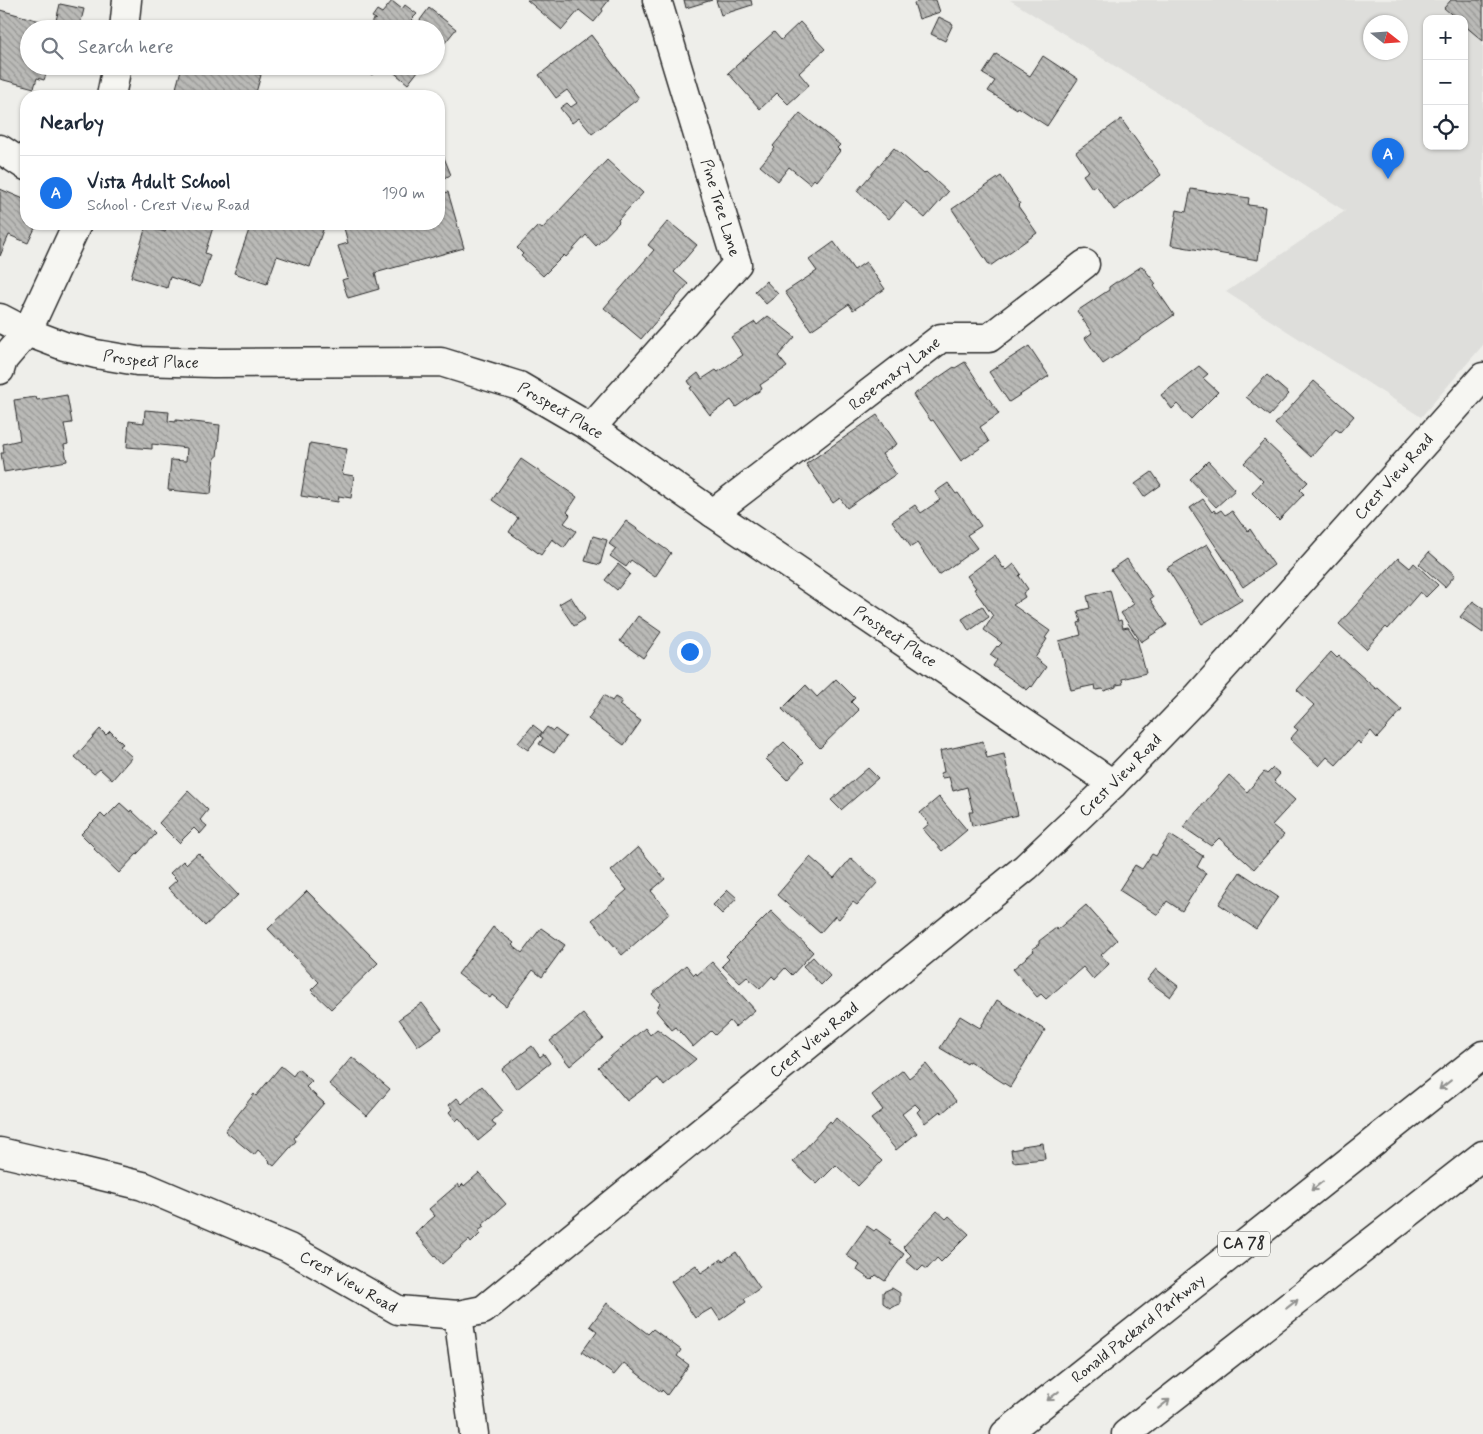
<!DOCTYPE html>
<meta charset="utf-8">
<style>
body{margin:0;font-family:Mynerve,sans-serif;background:#f6f6f7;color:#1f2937}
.controls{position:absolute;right:15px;top:15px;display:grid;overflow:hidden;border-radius:10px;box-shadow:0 1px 4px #0004}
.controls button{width:45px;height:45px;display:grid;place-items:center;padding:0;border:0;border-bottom:1px solid #e0e1e3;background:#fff;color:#1f2937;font:25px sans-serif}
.compass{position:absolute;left:1363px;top:15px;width:45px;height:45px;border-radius:50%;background:#fff;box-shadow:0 1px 4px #0004;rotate:107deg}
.you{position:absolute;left:689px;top:651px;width:18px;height:18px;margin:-12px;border:4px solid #fff;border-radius:50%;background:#1a73e8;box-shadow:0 0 0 8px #1a73e833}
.badge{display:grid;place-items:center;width:32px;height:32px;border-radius:50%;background:#1a73e8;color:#fff;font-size:16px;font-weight:700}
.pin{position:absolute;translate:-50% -41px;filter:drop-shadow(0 1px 2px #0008)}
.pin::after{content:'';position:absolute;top:26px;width:18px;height:15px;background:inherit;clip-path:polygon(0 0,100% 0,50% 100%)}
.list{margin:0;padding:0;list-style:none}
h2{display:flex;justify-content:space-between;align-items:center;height:65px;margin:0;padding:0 20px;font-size:21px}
h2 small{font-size:16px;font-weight:400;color:#747a83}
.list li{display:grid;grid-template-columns:32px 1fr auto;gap:15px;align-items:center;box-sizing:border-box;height:75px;padding:0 20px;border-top:1px solid #e0e1e3}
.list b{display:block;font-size:19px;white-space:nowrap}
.list p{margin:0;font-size:16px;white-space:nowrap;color:#747a83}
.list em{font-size:16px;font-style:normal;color:#747a83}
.icon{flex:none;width:28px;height:28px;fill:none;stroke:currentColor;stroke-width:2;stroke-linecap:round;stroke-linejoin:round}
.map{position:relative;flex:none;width:1483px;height:1434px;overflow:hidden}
.search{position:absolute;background:#fff;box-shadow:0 1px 4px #0004;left:20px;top:20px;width:425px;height:55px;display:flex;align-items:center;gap:12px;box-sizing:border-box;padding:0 18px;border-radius:28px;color:#747a83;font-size:19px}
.panel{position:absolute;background:#fff;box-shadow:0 1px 4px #0004;left:20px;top:90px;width:425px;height:140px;border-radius:20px}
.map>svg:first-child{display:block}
</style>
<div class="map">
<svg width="1483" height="1434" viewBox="0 0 1483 1434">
<defs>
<pattern id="building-back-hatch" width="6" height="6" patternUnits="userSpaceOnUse" patternTransform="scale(1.25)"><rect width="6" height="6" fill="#babab7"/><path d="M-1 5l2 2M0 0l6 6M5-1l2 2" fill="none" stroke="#979795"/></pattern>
</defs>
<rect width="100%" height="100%" fill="#eeeeea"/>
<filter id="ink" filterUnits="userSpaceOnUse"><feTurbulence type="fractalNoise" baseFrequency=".02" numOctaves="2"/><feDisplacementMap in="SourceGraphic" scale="10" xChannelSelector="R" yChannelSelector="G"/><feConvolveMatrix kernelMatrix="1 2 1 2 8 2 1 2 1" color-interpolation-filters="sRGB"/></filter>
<g filter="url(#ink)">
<path fill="#dededb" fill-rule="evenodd" d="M 1010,0 L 1483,0 L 1483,345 L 1421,417 L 1226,292 L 1345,211 ZM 1427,19 L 1464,19 L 1464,146 L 1427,146 ZM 1370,22 L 1400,22 L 1400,52 L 1370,52 Z"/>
<g fill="url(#building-back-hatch)" stroke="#2b2b2b">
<path d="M 527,0 L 609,0 L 602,9 L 603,11 L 594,22 L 579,10 L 562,30 Z"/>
<path d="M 684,0 L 712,0 L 686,8 Z"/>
<path d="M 716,0 L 751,0 L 752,5 L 721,15 Z"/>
<path d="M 922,0 L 936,0 L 940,12 L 919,19 L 914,3 Z"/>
<path d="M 1451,0 L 1483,0 L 1483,41 L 1464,25 L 1464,19 L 1457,19 L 1444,8 Z"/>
<path d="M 392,1 L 402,9 L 405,5 L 417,14 L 412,19 L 417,24 L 429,8 L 456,29 L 436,54 L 436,29 L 367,29 L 373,20 L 376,19 L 372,17 L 377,10 L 382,13 Z"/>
<path d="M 60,4 L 84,9 L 79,29 L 54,29 Z"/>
<path d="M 0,10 L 51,24 L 50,29 L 29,29 L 29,66 L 39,66 L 48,69 L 44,80 L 37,78 L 34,88 L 0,79 Z"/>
<path d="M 939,17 L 953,24 L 945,41 L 931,34 Z"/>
<path d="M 800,22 L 825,49 L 799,73 L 809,85 L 788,104 L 777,93 L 760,109 L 728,73 L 774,32 L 781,40 Z"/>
<path d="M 591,35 L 639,98 L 592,134 L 579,118 L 572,123 L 560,108 L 567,103 L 571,107 L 577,103 L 567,90 L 556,98 L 539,75 Z"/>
<path d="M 996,54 L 1030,76 L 1043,56 L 1078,79 L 1047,126 L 1018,107 L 1017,109 L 988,91 L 995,81 L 983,74 Z"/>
<path d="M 182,66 L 224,66 L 261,75 L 255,96 L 171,96 L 172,91 L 175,92 Z"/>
<path d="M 361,66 L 380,66 L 372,75 Z"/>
<path d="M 386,66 L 422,66 L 408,84 Z"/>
<path d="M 800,113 L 840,145 L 837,148 L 840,151 L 816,181 L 814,179 L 810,184 L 789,167 L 778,181 L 760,166 L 775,148 L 773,146 Z"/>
<path d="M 1121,119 L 1161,175 L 1114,210 L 1096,185 L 1092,188 L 1083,175 L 1089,171 L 1076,152 Z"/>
<path d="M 439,145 L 451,175 L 439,180 Z"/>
<path d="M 894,148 L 924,174 L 926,172 L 948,192 L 925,218 L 905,201 L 889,219 L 857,191 Z"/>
<path d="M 607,160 L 643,193 L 618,220 L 619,222 L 596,246 L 586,235 L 566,257 L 564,255 L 543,276 L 521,256 L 523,254 L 517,248 L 538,226 L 542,229 Z"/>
<path d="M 1001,176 L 1020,204 L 1018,206 L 1037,233 L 990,266 L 952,209 Z"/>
<path d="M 0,189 L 26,200 L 26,224 L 37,224 L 28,243 L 9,235 L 0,256 Z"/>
<path d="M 1191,189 L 1249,198 L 1248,205 L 1265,207 L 1258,260 L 1171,245 L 1177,210 L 1186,212 Z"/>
<path d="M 448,192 L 464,248 L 375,273 L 379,289 L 348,298 L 342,280 L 348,278 L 338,246 L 348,243 L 344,228 L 359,224 L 439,224 L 439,194 Z"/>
<path d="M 668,221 L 697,245 L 674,272 L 688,284 L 641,339 L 604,308 L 654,250 L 648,245 Z"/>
<path d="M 168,224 L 214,224 L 205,253 L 210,255 L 200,287 L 170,277 L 167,288 L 131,277 L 146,226 L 165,232 Z"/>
<path d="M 251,224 L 325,224 L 310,267 L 277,256 L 267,284 L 234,273 Z"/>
<path d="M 834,242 L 854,270 L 866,262 L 885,289 L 853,310 L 849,304 L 811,330 L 785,292 L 817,271 L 809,260 Z"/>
<path d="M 1142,266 L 1156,284 L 1154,286 L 1174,315 L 1103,364 L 1085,338 L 1092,333 L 1077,311 L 1109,290 L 1109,287 L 1116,282 L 1118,282 Z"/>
<path d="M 766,281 L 778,294 L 766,304 L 755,291 Z"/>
<path d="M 768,316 L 795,337 L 778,356 L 787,367 L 760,385 L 762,389 L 736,407 L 731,400 L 710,415 L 690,388 L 692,387 L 688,381 L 698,373 L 702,379 L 716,370 L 718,372 L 743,355 L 731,337 L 755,322 L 757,325 Z"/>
<path d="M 1029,346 L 1049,376 L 1009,402 L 989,372 Z"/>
<path d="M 965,362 L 999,414 L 980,427 L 989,442 L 961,461 L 933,420 L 931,421 L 913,395 L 954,367 L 955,368 Z"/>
<path d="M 1199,366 L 1208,374 L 1203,378 L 1218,392 L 1191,419 L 1177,404 L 1172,409 L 1161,395 Z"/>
<path d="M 1267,375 L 1289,394 L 1269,416 L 1246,397 Z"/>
<path d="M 1314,381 L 1354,416 L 1340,432 L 1336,429 L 1311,457 L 1275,424 Z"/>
<path d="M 67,395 L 72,423 L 64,424 L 68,444 L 64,445 L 67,461 L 4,472 L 1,453 L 4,453 L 3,444 L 20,440 L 14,400 L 36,397 L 37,400 Z"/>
<path d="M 145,410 L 169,412 L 168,421 L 176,422 L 176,420 L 220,425 L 217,457 L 215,457 L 211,494 L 168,490 L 171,460 L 186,461 L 187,448 L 152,444 L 152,449 L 127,447 L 129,421 L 144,423 Z"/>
<path d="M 877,415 L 897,444 L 882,454 L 896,474 L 847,508 L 840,498 L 833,503 L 806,464 Z"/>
<path d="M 1265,441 L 1308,482 L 1300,490 L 1304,494 L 1279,520 L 1252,493 L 1263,481 L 1244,463 Z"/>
<path d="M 310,443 L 347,449 L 342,474 L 354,476 L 351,498 L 339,496 L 338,502 L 301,496 Z"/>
<path d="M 521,459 L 577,497 L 567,512 L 570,515 L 564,523 L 576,531 L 564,548 L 552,539 L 541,555 L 509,532 L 518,518 L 492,500 Z"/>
<path d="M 1208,461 L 1235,490 L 1216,507 L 1190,479 Z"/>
<path d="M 1152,472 L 1161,485 L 1144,497 L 1135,484 Z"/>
<path d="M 948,483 L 956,494 L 958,493 L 981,526 L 967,535 L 977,548 L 939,575 L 917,543 L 911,547 L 892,521 L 915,505 L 921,513 L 940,500 L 935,492 Z"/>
<path d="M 1203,499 L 1212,512 L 1214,510 L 1216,513 L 1221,510 L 1225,515 L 1232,511 L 1242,525 L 1243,525 L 1248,531 L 1250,529 L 1274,565 L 1243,587 L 1190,508 Z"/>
<path d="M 626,521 L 671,553 L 655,577 L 631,560 L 626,567 L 610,556 L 616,549 L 609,544 Z"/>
<path d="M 593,536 L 607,540 L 600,565 L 585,561 Z"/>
<path d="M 1207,544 L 1242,600 L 1202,624 L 1167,568 Z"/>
<path d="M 1429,552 L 1455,575 L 1445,587 L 1419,564 Z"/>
<path d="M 995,555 L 1003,568 L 1004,567 L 1007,570 L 1014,564 L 1021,574 L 1019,576 L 1028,589 L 1023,593 L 1025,597 L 1013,605 L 1050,631 L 1045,638 L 1047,639 L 1035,658 L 1046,667 L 1032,687 L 1031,686 L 1027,690 L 993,666 L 997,660 L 990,655 L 997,646 L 998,647 L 1002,643 L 984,630 L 993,616 L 974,589 L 976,588 L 967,576 Z"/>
<path d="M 1398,558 L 1410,568 L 1414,563 L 1438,585 L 1426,597 L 1420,592 L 1388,629 L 1386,627 L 1366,649 L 1339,624 Z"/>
<path d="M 1127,559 L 1153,597 L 1150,599 L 1167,625 L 1141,642 L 1121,613 L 1134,604 L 1111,570 Z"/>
<path d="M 618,564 L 630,574 L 617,590 L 605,580 Z"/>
<path d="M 1110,590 L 1118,621 L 1121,620 L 1123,628 L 1128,627 L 1136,639 L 1137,639 L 1146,673 L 1122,679 L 1123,684 L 1116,685 L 1116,687 L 1104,691 L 1103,689 L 1096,690 L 1095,685 L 1071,690 L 1059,641 L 1081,635 L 1078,623 L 1081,622 L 1078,611 L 1090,608 L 1087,596 Z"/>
<path d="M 571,597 L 585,619 L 574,626 L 559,604 Z"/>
<path d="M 1473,601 L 1483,608 L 1483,633 L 1460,617 Z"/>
<path d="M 982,606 L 989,617 L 969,631 L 962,619 Z"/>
<path d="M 638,616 L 661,632 L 643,658 L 620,641 Z"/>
<path d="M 1331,652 L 1337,658 L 1339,656 L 1376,689 L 1378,688 L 1402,710 L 1377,738 L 1371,731 L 1360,744 L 1358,741 L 1336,765 L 1327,757 L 1319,766 L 1290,739 L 1298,730 L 1294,727 L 1314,705 L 1297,690 Z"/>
<path d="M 836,679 L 855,698 L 851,702 L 859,710 L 820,748 L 782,709 L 806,685 L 817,697 Z"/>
<path d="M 604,695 L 612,701 L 615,697 L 622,701 L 619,705 L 641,721 L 624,745 L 588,719 Z"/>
<path d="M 533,725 L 542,732 L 528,750 L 518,743 Z"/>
<path d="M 547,727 L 553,731 L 555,729 L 566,737 L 554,753 L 539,744 L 543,738 L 540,736 Z"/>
<path d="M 100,729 L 106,735 L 110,731 L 123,744 L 120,746 L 132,757 L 112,780 L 100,769 L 94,774 L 75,757 Z"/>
<path d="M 983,741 L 987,758 L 1004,754 L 1018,815 L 972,826 L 969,812 L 973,812 L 967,787 L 953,791 L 949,777 L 942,778 L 940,773 L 944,772 L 940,751 Z"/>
<path d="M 784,742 L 804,762 L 787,780 L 766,759 Z"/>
<path d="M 868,768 L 878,778 L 841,810 L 831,800 Z"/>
<path d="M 1273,768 L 1280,774 L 1274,781 L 1295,800 L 1272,825 L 1284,835 L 1254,869 L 1219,838 L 1211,846 L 1183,827 L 1229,775 L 1247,792 L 1264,772 L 1267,774 Z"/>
<path d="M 188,791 L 208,810 L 200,820 L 207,826 L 200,834 L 194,828 L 179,843 L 159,823 Z"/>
<path d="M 939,797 L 967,830 L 942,851 L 923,829 L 929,824 L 920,813 Z"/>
<path d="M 120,803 L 130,812 L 131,810 L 156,834 L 119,873 L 94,849 L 95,848 L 81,834 L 101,814 L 105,818 Z"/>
<path d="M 1170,835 L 1203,856 L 1197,867 L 1206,873 L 1182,911 L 1167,901 L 1158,915 L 1119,890 L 1135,865 L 1142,869 L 1152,854 L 1156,856 Z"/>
<path d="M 638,847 L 665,879 L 651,891 L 670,913 L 622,955 L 592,920 L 627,890 L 611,871 Z"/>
<path d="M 198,853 L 238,895 L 205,926 L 168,888 L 177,880 L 170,873 L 183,861 L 186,864 Z"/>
<path d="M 810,857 L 834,878 L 851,858 L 878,882 L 857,905 L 853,902 L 839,919 L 835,916 L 820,933 L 777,895 Z"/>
<path d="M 1240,872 L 1278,897 L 1256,929 L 1219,904 Z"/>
<path d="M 728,890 L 737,898 L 722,914 L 713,905 Z"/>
<path d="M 307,891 L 378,963 L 331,1009 L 311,990 L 319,982 L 268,929 Z"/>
<path d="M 1086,905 L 1117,940 L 1101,955 L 1109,964 L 1093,979 L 1083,967 L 1046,999 L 1041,994 L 1037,997 L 1013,969 L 1034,951 L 1032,949 L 1039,944 L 1039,941 L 1056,928 L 1057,930 Z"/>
<path d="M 771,911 L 813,952 L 792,975 L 785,968 L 775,979 L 772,976 L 760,989 L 747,977 L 740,983 L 722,966 L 729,959 L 726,956 Z"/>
<path d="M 493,927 L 514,943 L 512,945 L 522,953 L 541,928 L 565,945 L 542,977 L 533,970 L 506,1006 L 492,995 L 490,998 L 458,974 Z"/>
<path d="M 813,957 L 830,976 L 821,985 L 803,966 Z"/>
<path d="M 712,962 L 755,1010 L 735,1027 L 730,1021 L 715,1035 L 711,1031 L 693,1047 L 676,1027 L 672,1030 L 656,1011 L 659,1007 L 658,1006 L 660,1003 L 652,994 L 686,965 L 694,975 L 696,973 L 697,975 Z"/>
<path d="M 1156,969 L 1178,986 L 1170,997 L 1147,980 Z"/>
<path d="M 997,1000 L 1045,1030 L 1010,1087 L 969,1061 L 967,1064 L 940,1048 L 960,1016 L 980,1028 Z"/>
<path d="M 422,1003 L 442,1029 L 418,1046 L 399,1019 Z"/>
<path d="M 583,1014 L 603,1038 L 570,1066 L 550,1041 Z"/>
<path d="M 645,1028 L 650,1035 L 657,1029 L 696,1059 L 664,1086 L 658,1078 L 627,1101 L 598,1067 Z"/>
<path d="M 532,1046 L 540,1057 L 544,1054 L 550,1063 L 517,1089 L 502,1069 Z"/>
<path d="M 352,1057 L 390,1089 L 367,1116 L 329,1084 Z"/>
<path d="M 926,1064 L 956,1101 L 942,1113 L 940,1111 L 925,1123 L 917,1112 L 920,1109 L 915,1104 L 902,1114 L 917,1133 L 896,1150 L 871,1119 L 883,1110 L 872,1095 L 903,1070 L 909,1078 Z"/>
<path d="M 281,1066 L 293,1076 L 298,1069 L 312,1081 L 306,1087 L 324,1103 L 294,1138 L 296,1141 L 274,1166 L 269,1162 L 270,1161 L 258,1150 L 254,1155 L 225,1131 L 254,1094 L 256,1096 Z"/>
<path d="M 482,1086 L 503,1111 L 492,1121 L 496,1126 L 478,1141 L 459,1118 L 456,1121 L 449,1112 L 452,1109 L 449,1105 L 457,1098 L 462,1104 Z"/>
<path d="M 836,1118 L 882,1161 L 858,1186 L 836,1165 L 817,1184 L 793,1162 L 830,1121 L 832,1123 Z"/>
<path d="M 1043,1143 L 1045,1159 L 1013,1162 L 1011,1150 L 1022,1148 L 1022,1146 Z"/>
<path d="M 479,1173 L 506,1204 L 482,1225 L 484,1227 L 478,1231 L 480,1234 L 471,1243 L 469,1240 L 442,1264 L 415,1233 L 435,1216 L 429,1209 L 458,1184 L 460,1187 L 463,1184 L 464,1186 Z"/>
<path d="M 937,1211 L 946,1219 L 949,1216 L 969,1234 L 941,1262 L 937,1258 L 927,1269 L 923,1266 L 918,1271 L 906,1261 L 911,1255 L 903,1247 Z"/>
<path d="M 867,1226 L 874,1231 L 876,1229 L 891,1240 L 889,1243 L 904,1254 L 885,1281 L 876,1275 L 871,1280 L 857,1270 L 860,1265 L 846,1255 Z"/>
<path d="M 736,1252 L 760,1288 L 744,1299 L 746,1302 L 720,1320 L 712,1308 L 695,1318 L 671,1282 L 696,1265 L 701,1273 L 722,1259 L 723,1261 Z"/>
<path d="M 892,1288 L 900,1293 L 900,1304 L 890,1308 L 883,1303 L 883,1292 Z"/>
<path d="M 607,1303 L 648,1334 L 653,1329 L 681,1350 L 677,1356 L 689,1365 L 667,1395 L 662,1390 L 661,1392 L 624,1363 L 614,1375 L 582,1352 L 597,1331 L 590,1326 Z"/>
</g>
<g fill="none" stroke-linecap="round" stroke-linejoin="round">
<g stroke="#2b2b2b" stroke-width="31">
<g id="street">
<path d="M 124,29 L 127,0"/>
<path d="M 111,96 L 117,66"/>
<path d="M 0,149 L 26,166"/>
<path d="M 0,318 L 27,332"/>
<path d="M 0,370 L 3,360 L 27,332 L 77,224"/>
<path d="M 591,428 L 737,264 L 657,0"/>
<path id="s1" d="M 713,513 L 941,338 L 989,338 L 1085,264"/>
<path d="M 0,1152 L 73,1169"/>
<path d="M 458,1315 L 474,1434"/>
</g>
</g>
<g stroke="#2b2b2b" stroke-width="31">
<g id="secondary">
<path id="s2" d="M 27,332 L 64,346 L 96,354 L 137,361 L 213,363 L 441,362 L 519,386 L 591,428 L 713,513 L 1113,784"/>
<path id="s3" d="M 73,1169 L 143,1186 L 289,1248 L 398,1310 L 458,1315 L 483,1310 L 1026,867 L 1113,784 L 1197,697 L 1483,377"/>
</g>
</g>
<g stroke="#2b2b2b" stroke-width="31">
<g id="highway">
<path id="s4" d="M 1005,1434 L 1483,1055"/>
<path d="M 1126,1434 L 1483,1155"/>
</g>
</g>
<use href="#street" stroke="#f6f6f2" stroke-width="28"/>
<use href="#secondary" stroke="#f6f6f2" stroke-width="28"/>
<use href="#highway" stroke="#f6f6f2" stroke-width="28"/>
</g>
<defs><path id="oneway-shaft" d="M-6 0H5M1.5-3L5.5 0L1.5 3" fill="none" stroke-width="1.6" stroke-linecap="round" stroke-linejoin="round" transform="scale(1.25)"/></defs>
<g stroke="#90908e">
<use href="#oneway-shaft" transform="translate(1445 1085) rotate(142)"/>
<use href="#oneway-shaft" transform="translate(1317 1186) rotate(142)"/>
<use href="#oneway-shaft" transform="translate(1292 1304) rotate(-38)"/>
<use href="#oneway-shaft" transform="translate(1053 1396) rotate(142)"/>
<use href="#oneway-shaft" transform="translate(1164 1404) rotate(-38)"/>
</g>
</g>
<g text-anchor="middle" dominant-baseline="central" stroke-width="4" stroke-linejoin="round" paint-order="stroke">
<rect fill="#f6f6f2" stroke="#686867" stroke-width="1" x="1218" y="1231.5" width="52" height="25" rx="4"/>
<g font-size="15" font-weight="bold" fill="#2b2b2b">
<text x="1244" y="1244">CA 78</text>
</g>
<g font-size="16" fill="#2b2b2b" stroke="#f6f6f2">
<text transform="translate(720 208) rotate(73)">Pine Tree Lane</text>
<text stroke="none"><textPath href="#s2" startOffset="128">Prospect Place</textPath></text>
<text stroke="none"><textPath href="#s1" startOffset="229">Rosemary Lane</textPath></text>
<text stroke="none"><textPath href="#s2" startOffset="548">Prospect Place</textPath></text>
<text stroke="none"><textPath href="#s3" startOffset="1679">Crest View Road</textPath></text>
<text stroke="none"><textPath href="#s2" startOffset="952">Prospect Place</textPath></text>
<text stroke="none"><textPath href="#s3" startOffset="1274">Crest View Road</textPath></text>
<text stroke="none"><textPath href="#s3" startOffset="869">Crest View Road</textPath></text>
<text stroke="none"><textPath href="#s3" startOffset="299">Crest View Road</textPath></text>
<text stroke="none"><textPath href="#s4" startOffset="170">Ronald Packard Parkway</textPath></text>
</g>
</g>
</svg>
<div class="controls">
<button>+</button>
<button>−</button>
<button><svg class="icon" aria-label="locate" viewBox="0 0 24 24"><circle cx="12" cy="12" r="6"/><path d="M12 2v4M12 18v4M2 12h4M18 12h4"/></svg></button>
</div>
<svg class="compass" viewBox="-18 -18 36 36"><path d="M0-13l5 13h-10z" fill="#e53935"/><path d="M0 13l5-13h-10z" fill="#747a83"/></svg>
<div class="you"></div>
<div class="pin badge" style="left:1388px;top:179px">A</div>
<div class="search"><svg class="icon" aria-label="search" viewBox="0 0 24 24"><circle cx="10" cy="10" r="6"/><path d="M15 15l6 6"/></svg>Search here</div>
<section class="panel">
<h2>Nearby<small></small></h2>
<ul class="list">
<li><span class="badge">A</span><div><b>Vista Adult School</b><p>School · Crest View Road</p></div><em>190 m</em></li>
</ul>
</section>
</div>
